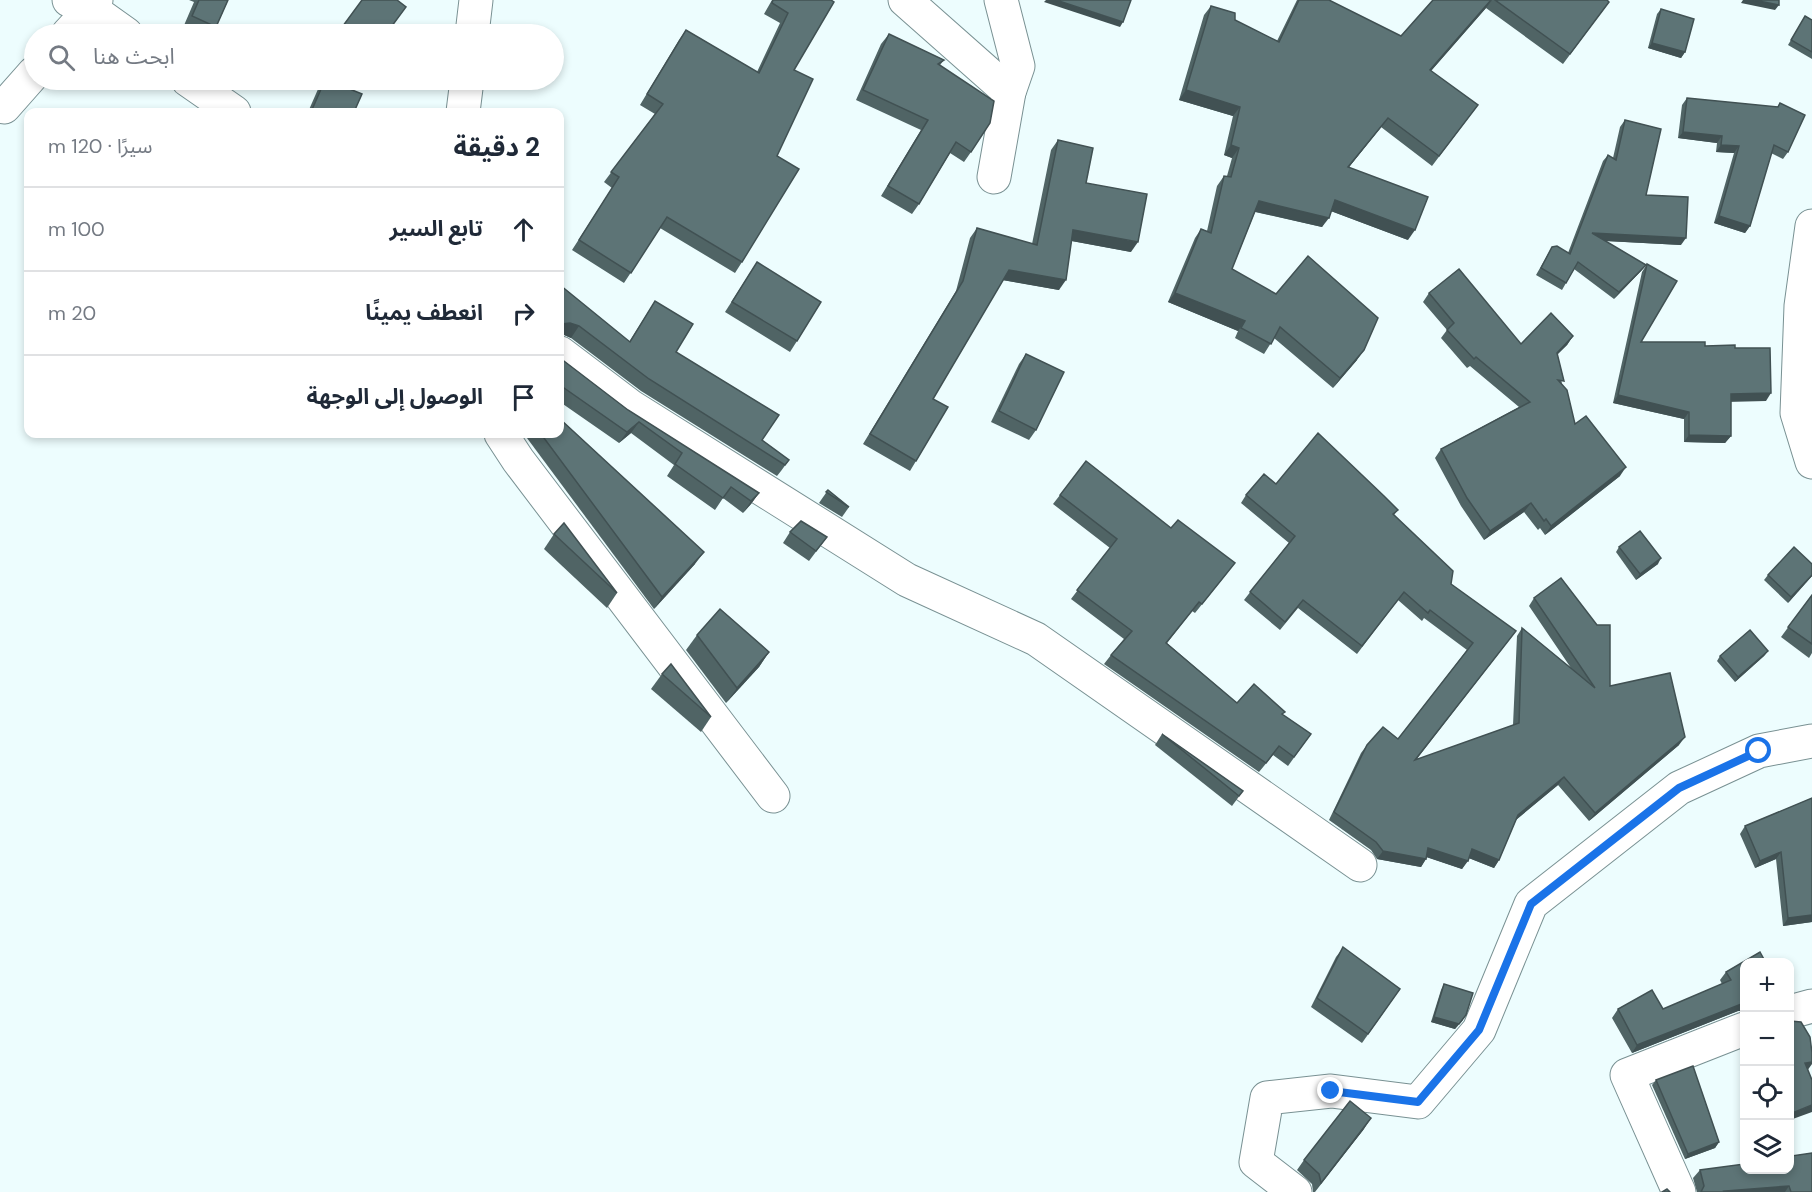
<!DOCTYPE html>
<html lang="ar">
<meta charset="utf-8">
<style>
body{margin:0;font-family:"DM Sans","Noto Sans Arabic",sans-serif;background:#f6f6f7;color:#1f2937;direction:rtl}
.controls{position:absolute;right:18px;bottom:18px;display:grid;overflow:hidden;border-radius:12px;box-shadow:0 3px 9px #0003}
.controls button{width:54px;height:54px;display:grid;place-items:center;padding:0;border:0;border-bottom:2px solid #e0e1e3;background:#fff;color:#1f2937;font:30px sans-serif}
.stop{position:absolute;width:18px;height:18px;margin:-14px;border:4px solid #1a73e8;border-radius:50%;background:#fff}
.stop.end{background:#1a73e8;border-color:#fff;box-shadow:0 2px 6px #0008}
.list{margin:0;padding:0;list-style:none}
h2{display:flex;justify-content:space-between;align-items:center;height:78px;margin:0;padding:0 24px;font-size:26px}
h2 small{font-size:20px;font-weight:400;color:#747a83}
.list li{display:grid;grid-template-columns:39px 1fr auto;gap:18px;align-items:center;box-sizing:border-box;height:84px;padding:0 24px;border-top:2px solid #e0e1e3}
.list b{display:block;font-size:22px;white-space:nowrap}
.list em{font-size:20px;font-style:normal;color:#747a83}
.icon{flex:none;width:33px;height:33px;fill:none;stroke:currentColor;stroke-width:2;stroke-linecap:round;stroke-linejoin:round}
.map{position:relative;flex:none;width:1812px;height:1192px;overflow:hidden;direction:ltr}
.search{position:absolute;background:#fff;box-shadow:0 3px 9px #0003;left:24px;top:24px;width:540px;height:66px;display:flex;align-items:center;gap:15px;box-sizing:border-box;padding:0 21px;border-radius:33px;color:#747a83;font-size:22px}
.panel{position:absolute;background:#fff;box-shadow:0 3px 9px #0003;left:24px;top:108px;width:540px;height:330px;border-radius:12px;direction:rtl}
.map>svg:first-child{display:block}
</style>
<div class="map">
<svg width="1812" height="1192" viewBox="0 0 1812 1192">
<rect width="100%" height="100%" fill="#edfdfe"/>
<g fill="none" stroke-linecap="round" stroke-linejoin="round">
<g stroke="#799193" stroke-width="35">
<g id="minor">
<path d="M 96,0 L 91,9 L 126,34"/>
<path d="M 905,0 L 1009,92"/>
<path d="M 68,34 L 91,9 L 69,0"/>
<path d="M 472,34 L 476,0"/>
<path d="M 188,80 L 234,112"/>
<path d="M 4,107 L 34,73"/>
<path d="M 463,112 L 467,80"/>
<path d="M 994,177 L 1009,92 L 1018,66 L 1001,0"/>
<path d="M 1812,226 L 1801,306 L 1797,413 L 1812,462"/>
<path d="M 560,353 L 630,406 L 907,580 L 1036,639 L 1360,865"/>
<path d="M 501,434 L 518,460 L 773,796"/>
<path d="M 1790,1012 L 1812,1006"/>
<path d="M 1295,1192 L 1256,1162 L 1267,1098 L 1331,1091 L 1418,1102 L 1479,1030 L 1531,904 L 1679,788 L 1759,751 L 1812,741"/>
<path d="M 1679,1192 L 1627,1075 L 1744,1029"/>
</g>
</g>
<use href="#minor" stroke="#fff" stroke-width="33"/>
</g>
<g fill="#506465">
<path d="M 189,0 L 228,0 L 216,27 L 211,34 L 191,34 L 182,30 L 194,2 Z"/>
<path d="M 772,0 L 831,0 L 794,70 L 777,156 L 742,262 L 735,273 L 660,228 L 624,283 L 572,250 L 612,188 L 604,182 L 655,114 L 640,105 L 679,40 L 686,30 L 757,72 L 780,23 L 764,14 Z"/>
<path d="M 1297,0 L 1329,0 L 1401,36 L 1433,0 L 1607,0 L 1609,2 L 1563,64 L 1486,8 L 1431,71 L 1478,105 L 1432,166 L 1381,127 L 1349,167 L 1408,240 L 1331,211 L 1322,227 L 1255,212 L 1232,269 L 1357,360 L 1333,388 L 1274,338 L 1264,354 L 1235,338 L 1238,331 L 1168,302 L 1195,238 L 1201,229 L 1207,231 L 1217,186 L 1224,176 L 1227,176 L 1232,158 L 1224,155 L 1233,116 L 1179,100 L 1204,15 L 1211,6 L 1235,20 L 1277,41 Z"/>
<path d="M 1661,9 L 1685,52 L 1681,58 L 1648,48 L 1657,14 Z"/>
<path d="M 1805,16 L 1812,20 L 1812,59 L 1788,45 Z"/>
<path d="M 889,34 L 944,60 L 940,65 L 971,152 L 964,162 L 950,153 L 919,204 L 912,214 L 881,196 L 921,130 L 856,100 L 881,44 Z"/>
<path d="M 322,80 L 354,80 L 347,88 L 354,112 L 308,112 Z"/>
<path d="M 1687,98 L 1777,107 L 1780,103 L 1788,152 L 1783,159 L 1771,153 L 1750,226 L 1745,233 L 1714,223 L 1734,153 L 1716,152 L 1717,143 L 1678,138 L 1682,105 Z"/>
<path d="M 1625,120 L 1646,195 L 1681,245 L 1605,241 L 1646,265 L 1641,271 L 1614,299 L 1574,269 L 1562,290 L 1536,275 L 1552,247 L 1568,253 L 1603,161 L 1608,155 L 1613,158 L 1620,127 Z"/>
<path d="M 1058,140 L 1131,252 L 1072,241 L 1059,290 L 1003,280 L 933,399 L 916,461 L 910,471 L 863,444 L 956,291 L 970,238 L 977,228 L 1032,244 L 1051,150 Z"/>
<path d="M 757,262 L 797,341 L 790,352 L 725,312 Z"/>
<path d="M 1647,264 L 1641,342 L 1735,348 L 1766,401 L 1731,401 L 1731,436 L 1725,443 L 1684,442 L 1684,419 L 1613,403 L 1642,272 Z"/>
<path d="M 560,285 L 629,342 L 655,301 L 676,352 L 762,440 L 789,460 L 781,471 L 777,476 L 641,391 L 571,338 L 562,334 L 560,335 Z"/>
<path d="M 1429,293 L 1521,344 L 1573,336 L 1567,345 L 1557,355 L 1562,384 L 1575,424 L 1620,476 L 1545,535 L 1540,528 L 1538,530 L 1524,512 L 1484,540 L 1461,506 L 1435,458 L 1441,449 L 1519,407 L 1470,366 L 1467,368 L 1441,338 L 1447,330 L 1423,302 Z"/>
<path d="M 1026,354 L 1036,430 L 1029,440 L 991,422 L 1019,364 Z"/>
<path d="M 560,358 L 628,410 L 759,493 L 751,504 L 743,513 L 723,498 L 715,510 L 667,476 L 674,465 L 631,433 L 619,443 L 560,402 Z"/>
<path d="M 524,434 L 560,434 L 695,564 L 654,609 Z"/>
<path d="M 1276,484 L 1398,510 L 1394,515 L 1451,584 L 1516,631 L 1416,760 L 1513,725 L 1517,636 L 1522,628 L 1571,668 L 1529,606 L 1534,598 L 1610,686 L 1679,745 L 1589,821 L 1558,785 L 1516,820 L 1499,860 L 1494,868 L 1469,858 L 1462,869 L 1427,857 L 1421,867 L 1377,859 L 1371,850 L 1329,820 L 1361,753 L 1367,745 L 1398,739 L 1467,650 L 1424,618 L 1422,621 L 1398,600 L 1357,654 L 1298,608 L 1280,630 L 1244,600 L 1289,543 L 1241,503 L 1246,495 Z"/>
<path d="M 828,490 L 849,507 L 842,517 L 819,503 Z"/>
<path d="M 1060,495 L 1228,572 L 1195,613 L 1192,611 L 1167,643 L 1237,703 L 1283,715 L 1311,734 L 1288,766 L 1273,755 L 1259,772 L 1104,664 L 1111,655 L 1124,639 L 1071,599 L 1110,548 L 1053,504 Z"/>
<path d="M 790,532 L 827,537 L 809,561 L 783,543 Z"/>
<path d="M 554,534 L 617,593 L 607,608 L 544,549 Z"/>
<path d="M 1619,547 L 1658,564 L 1636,580 L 1616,552 Z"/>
<path d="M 1812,564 L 1812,576 L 1788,603 L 1764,580 L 1768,575 Z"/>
<path d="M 1812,595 L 1812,653 L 1809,658 L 1781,637 Z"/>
<path d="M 697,635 L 769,652 L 759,667 L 726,703 L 686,650 Z"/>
<path d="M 1768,651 L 1764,656 L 1735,682 L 1717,661 L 1720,656 Z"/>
<path d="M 662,674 L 711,717 L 701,732 L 651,689 Z"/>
<path d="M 1162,734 L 1243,791 L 1232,806 L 1155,745 Z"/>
<path d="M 1812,798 L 1812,922 L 1783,926 L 1776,859 L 1755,868 L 1740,834 L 1745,826 Z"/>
<path d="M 1343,948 L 1400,989 L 1362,1043 L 1311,1007 L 1336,957 Z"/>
<path d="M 1760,952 L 1738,1011 L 1632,1053 L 1612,1018 L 1618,1009 L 1663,1009 L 1722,984 L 1720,980 L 1726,972 Z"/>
<path d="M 1444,984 L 1463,1020 L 1455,1029 L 1431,1022 L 1441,990 Z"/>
<path d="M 1656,1080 L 1719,1142 L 1715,1148 L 1685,1159 L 1652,1085 Z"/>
<path d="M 1364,1129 L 1315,1192 L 1313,1192 L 1312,1184 L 1297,1170 L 1304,1160 Z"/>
<path d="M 1791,1156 L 1812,1192 L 1697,1192 L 1693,1178 L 1700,1170 L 1790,1170 L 1790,1158 Z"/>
</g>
<g fill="#415153">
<path d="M 1046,0 L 1056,0 L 1123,22 L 1120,27 L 1044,2 Z"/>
<path d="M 1492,0 L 1486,8 L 1423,80 L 1430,70 Z"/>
<path d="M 1743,0 L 1754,0 L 1779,5 L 1775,10 L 1741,3 Z"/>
<path d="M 1652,43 L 1685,52 L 1681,58 L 1648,48 Z"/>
<path d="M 1186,90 L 1240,107 L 1233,116 L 1179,100 Z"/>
<path d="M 1388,118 L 1381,127 L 1341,177 L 1348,167 Z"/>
<path d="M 1683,132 L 1722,136 L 1717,143 L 1678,138 Z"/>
<path d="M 1231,145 L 1239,148 L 1232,158 L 1224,155 Z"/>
<path d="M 1721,145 L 1739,146 L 1734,153 L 1716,152 Z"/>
<path d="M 1335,200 L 1415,230 L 1408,240 L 1328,210 Z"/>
<path d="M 1259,201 L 1329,218 L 1322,227 L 1252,211 Z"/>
<path d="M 1719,216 L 1750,226 L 1745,233 L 1714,223 Z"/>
<path d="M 1073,230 L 1138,242 L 1131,252 L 1066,240 Z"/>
<path d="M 1592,233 L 1686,238 L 1681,245 L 1588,240 Z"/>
<path d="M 1646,265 L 1641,271 L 1614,299 L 1619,292 Z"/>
<path d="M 1009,270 L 1066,280 L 1059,290 L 1002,280 Z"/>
<path d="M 1175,293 L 1245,321 L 1238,331 L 1168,302 Z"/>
<path d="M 570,323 L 579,326 L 571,338 L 562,334 L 560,335 L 560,325 L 561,324 Z"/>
<path d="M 1573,336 L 1567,345 L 1550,361 L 1557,353 Z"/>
<path d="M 1364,350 L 1357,360 L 1333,388 L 1340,378 Z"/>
<path d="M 1771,393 L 1766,401 L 1726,402 L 1731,394 Z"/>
<path d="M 1618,395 L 1689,412 L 1684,419 L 1613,403 Z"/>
<path d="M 639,422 L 631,433 L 619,443 L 627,432 Z"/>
<path d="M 1689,435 L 1731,436 L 1725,443 L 1684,442 Z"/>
<path d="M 1626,467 L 1620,476 L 1545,535 L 1551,526 Z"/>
<path d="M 759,493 L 751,504 L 743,513 L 751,501 Z"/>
<path d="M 1531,503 L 1524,512 L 1484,540 L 1490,531 Z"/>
<path d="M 704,552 L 695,564 L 654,609 L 662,597 Z"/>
<path d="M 1661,558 L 1658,564 L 1636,580 L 1640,574 Z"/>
<path d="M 1812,575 L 1812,576 L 1788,603 L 1791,597 Z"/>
<path d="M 1768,651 L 1764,656 L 1735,682 L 1738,677 Z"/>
<path d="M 769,652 L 759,667 L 726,703 L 737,688 Z"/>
<path d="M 1685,737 L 1679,745 L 1589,821 L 1595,813 Z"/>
<path d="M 1564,777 L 1558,785 L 1512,823 L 1518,815 Z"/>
<path d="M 1428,848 L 1468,861 L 1462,869 L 1423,856 Z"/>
<path d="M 1472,849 L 1499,860 L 1494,868 L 1466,857 Z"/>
<path d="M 1383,851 L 1426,859 L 1421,867 L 1377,859 Z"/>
<path d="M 1781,852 L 1776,859 L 1755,868 L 1760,861 Z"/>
<path d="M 1812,915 L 1812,922 L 1783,926 L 1788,918 Z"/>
<path d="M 1744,1003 L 1744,1011 L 1738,1011 L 1632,1053 L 1637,1045 Z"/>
<path d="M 1466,1015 L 1455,1029 L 1431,1022 L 1434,1017 Z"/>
<path d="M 1812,1062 L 1812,1064 L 1807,1071 L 1805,1063 Z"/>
<path d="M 1812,1105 L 1812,1112 L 1790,1120 L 1790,1114 Z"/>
<path d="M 1371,1118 L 1364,1129 L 1314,1192 L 1321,1183 Z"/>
<path d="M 1719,1142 L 1715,1148 L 1685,1159 L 1688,1154 Z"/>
<path d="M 1789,1186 L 1785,1192 L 1724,1192 L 1724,1191 Z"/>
</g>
<g fill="#5d7476" stroke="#415153" stroke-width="1.5">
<path d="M 199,0 L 228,0 L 216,27 L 192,16 Z"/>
<path d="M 362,0 L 397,0 L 406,7 L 386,34 L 337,34 Z"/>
<path d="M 773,0 L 831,0 L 834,2 L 794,70 L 813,79 L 777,156 L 799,169 L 742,262 L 667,217 L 631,273 L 579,240 L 619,177 L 611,172 L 663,104 L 647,94 L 686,30 L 759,73 L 788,13 L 772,3 Z"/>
<path d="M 1056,0 L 1131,0 L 1123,22 Z"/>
<path d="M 1299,0 L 1329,0 L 1401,36 L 1433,0 L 1491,0 L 1430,70 L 1478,105 L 1439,156 L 1388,118 L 1348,167 L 1428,197 L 1415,230 L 1335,200 L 1329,218 L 1259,201 L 1232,269 L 1276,294 L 1308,256 L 1378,318 L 1364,350 L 1340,378 L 1280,327 L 1271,344 L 1241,328 L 1245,321 L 1175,293 L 1201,229 L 1211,233 L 1224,176 L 1231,177 L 1239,148 L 1231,145 L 1240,107 L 1186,90 L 1211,6 L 1235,13 L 1235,20 L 1279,42 Z"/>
<path d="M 1495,0 L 1607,0 L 1609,2 L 1570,54 Z"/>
<path d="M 1754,0 L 1779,0 L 1779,5 Z"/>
<path d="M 1661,9 L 1694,19 L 1685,52 L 1652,43 Z"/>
<path d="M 1805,16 L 1812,20 L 1812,52 L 1791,40 Z"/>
<path d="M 889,34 L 944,60 L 938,64 L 994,101 L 990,123 L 971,152 L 956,142 L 919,204 L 888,186 L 928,120 L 863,90 Z"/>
<path d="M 325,80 L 353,80 L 347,88 L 362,94 L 354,112 L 311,112 Z"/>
<path d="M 1687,98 L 1778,107 L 1780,103 L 1805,115 L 1788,152 L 1774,145 L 1750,226 L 1719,216 L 1739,146 L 1721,145 L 1722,136 L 1683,132 Z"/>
<path d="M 1625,120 L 1661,129 L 1646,195 L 1688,197 L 1686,238 L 1592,233 L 1646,265 L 1619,292 L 1578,262 L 1566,283 L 1541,268 L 1552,247 L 1557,246 L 1570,254 L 1608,155 L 1616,160 Z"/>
<path d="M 1058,140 L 1093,148 L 1086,183 L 1147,194 L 1138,242 L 1073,230 L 1066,280 L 1009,270 L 933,399 L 948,407 L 916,461 L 870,434 L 963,281 L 977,228 L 1037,245 Z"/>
<path d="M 757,262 L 821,302 L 797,341 L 732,302 Z"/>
<path d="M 1647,264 L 1677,281 L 1641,342 L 1705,342 L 1705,346 L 1735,345 L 1735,348 L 1770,348 L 1771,393 L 1731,394 L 1731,436 L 1689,435 L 1689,412 L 1618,395 Z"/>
<path d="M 1459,269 L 1521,344 L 1551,313 L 1573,336 L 1557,353 L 1564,381 L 1558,380 L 1567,390 L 1575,424 L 1586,416 L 1626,467 L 1551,526 L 1546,519 L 1544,521 L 1531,503 L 1490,531 L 1467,498 L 1441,449 L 1530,402 L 1476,357 L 1474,359 L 1447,330 L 1454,323 L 1429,293 Z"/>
<path d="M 560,285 L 630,342 L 655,301 L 693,324 L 676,352 L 779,415 L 762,440 L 789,460 L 785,465 L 649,379 L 579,326 L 570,323 L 561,324 L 560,325 Z"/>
<path d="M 1026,354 L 1064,372 L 1036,430 L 999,411 Z"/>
<path d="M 560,358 L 628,410 L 759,493 L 751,501 L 731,487 L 723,498 L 675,464 L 682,453 L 639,422 L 627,432 L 564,388 L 560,393 Z"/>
<path d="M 560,419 L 704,552 L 662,597 L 541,434 L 560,434 Z"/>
<path d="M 1318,433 L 1384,496 L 1398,510 L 1393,514 L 1453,571 L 1451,584 L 1516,631 L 1415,760 L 1519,723 L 1522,628 L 1595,688 L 1534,598 L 1561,578 L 1597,625 L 1610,625 L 1610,686 L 1670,673 L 1685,737 L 1595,813 L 1564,777 L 1518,815 L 1499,860 L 1472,849 L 1468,861 L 1428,848 L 1426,859 L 1383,851 L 1376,842 L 1334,812 L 1367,745 L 1383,727 L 1398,739 L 1473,643 L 1430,610 L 1428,613 L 1404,592 L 1362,646 L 1303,600 L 1285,622 L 1250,592 L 1295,536 L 1246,495 L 1264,474 L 1276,484 Z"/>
<path d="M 1086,461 L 1171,528 L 1178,520 L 1235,563 L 1202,604 L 1199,602 L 1166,643 L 1237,703 L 1254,684 L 1285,712 L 1282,714 L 1311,734 L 1294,757 L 1279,746 L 1266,763 L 1111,655 L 1132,631 L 1077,590 L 1117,539 L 1060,495 Z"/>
<path d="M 828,490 L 849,507 L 826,492 Z"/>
<path d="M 801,521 L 827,537 L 816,551 L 790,532 Z"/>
<path d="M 564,523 L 617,593 L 554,534 Z"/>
<path d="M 1640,531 L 1661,558 L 1640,574 L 1619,547 Z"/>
<path d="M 1794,547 L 1812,564 L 1812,575 L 1791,597 L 1768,575 Z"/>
<path d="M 1812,595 L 1812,644 L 1788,627 Z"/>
<path d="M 720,609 L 769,652 L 737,688 L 697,635 Z"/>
<path d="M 1750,630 L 1768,651 L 1738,677 L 1720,656 Z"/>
<path d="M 671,664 L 711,717 L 662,674 Z"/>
<path d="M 1162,734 L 1243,791 L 1239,796 Z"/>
<path d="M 1812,798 L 1812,915 L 1788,918 L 1781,852 L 1760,861 L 1745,826 Z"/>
<path d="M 1343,947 L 1400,989 L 1368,1034 L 1317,998 Z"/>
<path d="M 1760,952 L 1766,963 L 1744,963 L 1744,1003 L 1637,1045 L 1618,1009 L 1652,990 L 1663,1009 L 1731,980 L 1726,972 Z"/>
<path d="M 1444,984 L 1473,993 L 1466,1015 L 1459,1024 L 1434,1017 Z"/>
<path d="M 1790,1021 L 1801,1022 L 1810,1037 L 1812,1053 L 1812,1062 L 1805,1063 L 1812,1080 L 1812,1105 L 1790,1114 Z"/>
<path d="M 1693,1066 L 1719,1142 L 1688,1154 L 1656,1080 Z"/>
<path d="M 1350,1101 L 1371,1118 L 1321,1183 L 1319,1174 L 1304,1160 Z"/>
<path d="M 1812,1153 L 1812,1192 L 1791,1192 L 1789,1186 L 1724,1191 L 1725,1192 L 1701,1192 L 1704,1186 L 1700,1170 L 1744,1164 L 1744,1170 L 1790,1170 L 1790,1159 L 1792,1159 L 1791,1156 Z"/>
<path d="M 1667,1189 L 1670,1192 L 1662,1192 Z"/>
</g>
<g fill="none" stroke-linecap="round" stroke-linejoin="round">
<path stroke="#1a73e8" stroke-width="8" d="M 1331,1091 L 1418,1102 L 1479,1030 L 1531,904 L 1679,788 L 1759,751"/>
</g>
</svg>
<div class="controls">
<button>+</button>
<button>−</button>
<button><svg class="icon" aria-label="locate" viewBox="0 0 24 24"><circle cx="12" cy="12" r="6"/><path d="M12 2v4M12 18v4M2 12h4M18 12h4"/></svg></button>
<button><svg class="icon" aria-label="layers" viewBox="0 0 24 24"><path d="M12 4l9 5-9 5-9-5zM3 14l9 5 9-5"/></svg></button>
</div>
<div class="stop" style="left:1759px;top:751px"></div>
<div class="stop end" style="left:1331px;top:1091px"></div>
<div class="search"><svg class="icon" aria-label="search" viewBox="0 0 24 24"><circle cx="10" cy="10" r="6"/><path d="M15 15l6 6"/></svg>ابحث هنا</div>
<section class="panel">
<h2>2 دقيقة<small>سيرًا · 120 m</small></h2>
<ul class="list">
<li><svg class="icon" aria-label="ahead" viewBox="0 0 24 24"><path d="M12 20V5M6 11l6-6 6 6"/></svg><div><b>تابع السير</b></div><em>100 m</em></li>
<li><svg class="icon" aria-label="right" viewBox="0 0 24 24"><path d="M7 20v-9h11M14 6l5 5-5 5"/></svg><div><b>انعطف يمينًا</b></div><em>20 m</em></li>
<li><svg class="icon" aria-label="arrive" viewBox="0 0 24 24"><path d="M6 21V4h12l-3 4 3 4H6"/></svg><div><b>الوصول إلى الوجهة</b></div></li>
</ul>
</section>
</div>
